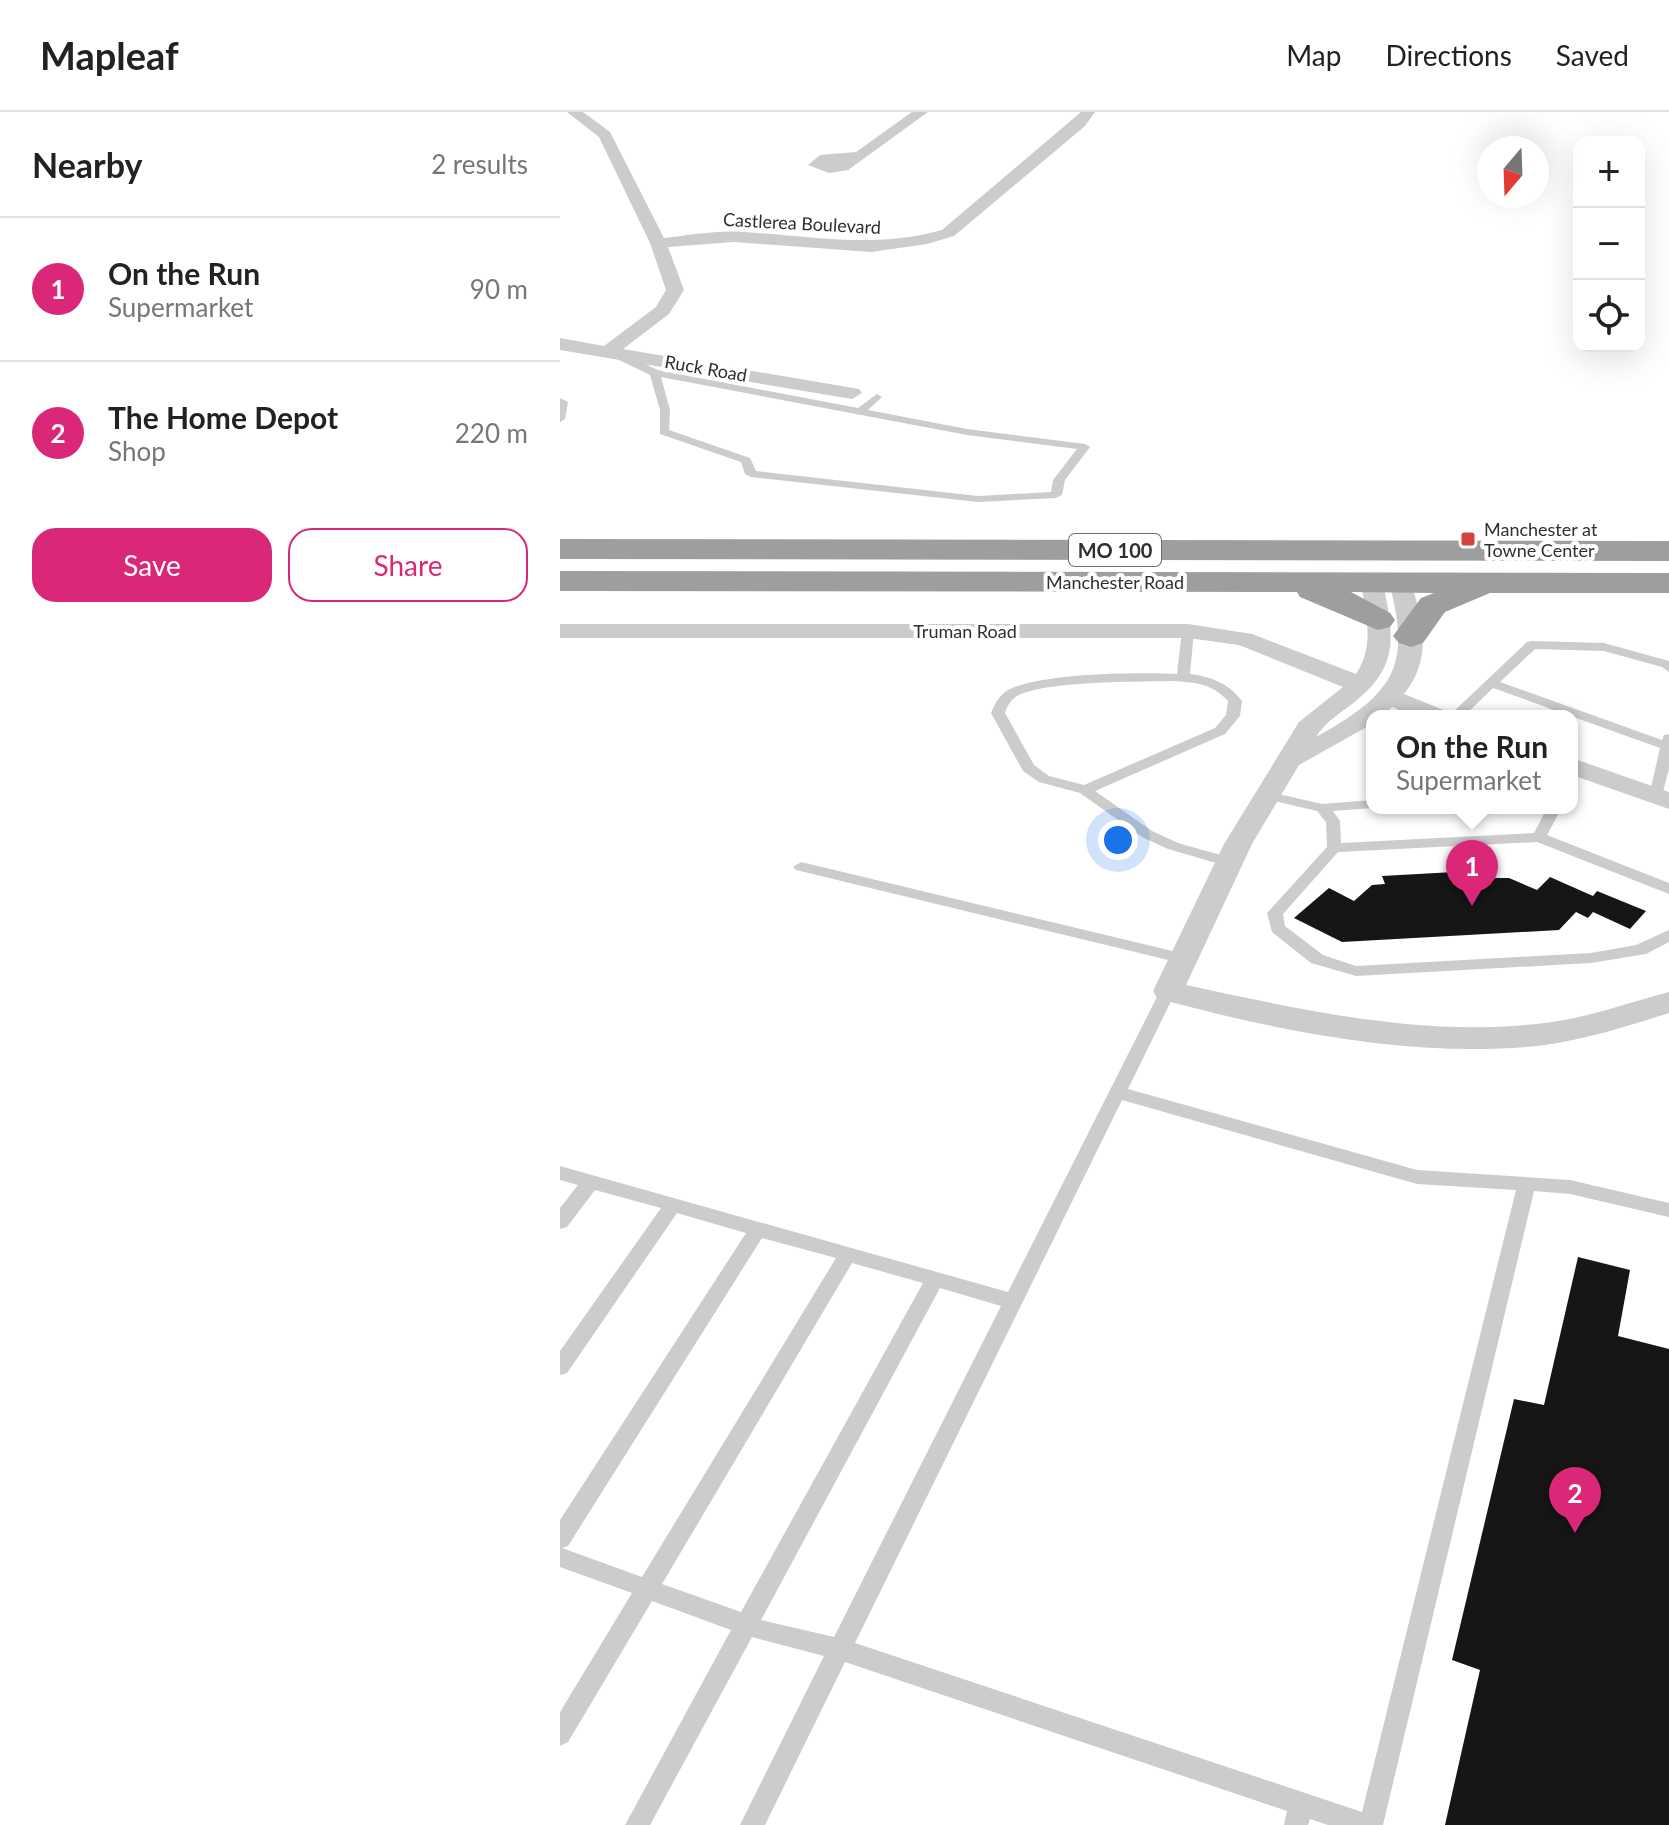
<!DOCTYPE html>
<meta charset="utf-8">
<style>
body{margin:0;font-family:Lato,sans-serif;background:#f2f2f2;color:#222}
.controls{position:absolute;right:24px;top:24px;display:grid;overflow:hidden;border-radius:16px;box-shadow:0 8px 32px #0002}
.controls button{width:72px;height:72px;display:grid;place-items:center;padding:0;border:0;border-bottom:2px solid #e0e0e0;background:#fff;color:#222;font:40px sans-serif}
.compass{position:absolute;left:917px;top:24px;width:72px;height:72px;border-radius:50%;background:#fff;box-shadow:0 8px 32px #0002;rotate:199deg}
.you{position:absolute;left:558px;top:728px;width:28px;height:28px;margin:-20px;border:6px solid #fff;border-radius:50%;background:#1a73e8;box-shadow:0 0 0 12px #1a73e833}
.badge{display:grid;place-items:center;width:52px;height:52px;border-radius:50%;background:#db2777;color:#fff;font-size:26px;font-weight:700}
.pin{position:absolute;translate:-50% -66px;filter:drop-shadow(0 2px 4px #0008)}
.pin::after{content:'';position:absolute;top:42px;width:28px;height:24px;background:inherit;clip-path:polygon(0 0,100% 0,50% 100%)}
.popup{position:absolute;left:806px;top:598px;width:212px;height:104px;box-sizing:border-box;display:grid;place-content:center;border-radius:16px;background:#fff;filter:drop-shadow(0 2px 6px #0005);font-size:26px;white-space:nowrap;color:#767676}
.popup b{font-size:30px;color:#222}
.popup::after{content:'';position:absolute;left:50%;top:100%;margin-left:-16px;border:16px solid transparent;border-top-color:#fff}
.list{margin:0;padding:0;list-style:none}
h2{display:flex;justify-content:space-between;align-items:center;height:104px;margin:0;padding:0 32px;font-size:34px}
h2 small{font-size:26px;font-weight:400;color:#767676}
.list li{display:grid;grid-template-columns:52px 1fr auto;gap:24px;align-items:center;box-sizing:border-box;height:144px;padding:0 32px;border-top:2px solid #e0e0e0}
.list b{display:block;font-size:30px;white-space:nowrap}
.list p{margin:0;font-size:26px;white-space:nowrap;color:#767676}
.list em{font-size:26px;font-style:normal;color:#767676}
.actions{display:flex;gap:16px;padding:24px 32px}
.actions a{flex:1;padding:18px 0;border:2px solid #db2777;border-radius:24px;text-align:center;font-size:28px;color:#db2777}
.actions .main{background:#db2777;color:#fff}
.icon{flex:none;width:44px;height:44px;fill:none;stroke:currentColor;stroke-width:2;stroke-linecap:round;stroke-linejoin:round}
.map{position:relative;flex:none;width:1109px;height:1713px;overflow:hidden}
header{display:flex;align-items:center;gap:48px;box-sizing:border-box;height:112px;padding:0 40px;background:#fff;border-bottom:2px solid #e0e0e0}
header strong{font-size:38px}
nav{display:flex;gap:44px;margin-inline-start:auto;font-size:28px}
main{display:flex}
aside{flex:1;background:#fff}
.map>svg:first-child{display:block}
</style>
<header>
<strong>Mapleaf</strong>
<nav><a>Map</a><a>Directions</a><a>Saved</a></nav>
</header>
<main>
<aside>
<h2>Nearby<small>2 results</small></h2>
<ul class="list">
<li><span class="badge">1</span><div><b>On the Run</b><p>Supermarket</p></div><em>90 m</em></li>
<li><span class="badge">2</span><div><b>The Home Depot</b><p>Shop</p></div><em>220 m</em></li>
</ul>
<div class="actions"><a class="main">Save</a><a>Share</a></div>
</aside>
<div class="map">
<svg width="1109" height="1713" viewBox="0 0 1109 1713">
<rect width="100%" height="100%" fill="#fff"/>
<g fill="#161616">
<path d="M 930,758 L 933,766 L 949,766 L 977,778 L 990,765 L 1033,784 L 1037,779 L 1086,799 L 1070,817 L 1033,800 L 1028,806 L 1016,800 L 999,818 L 782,830 L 734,806 L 769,776 L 794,789 L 812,773 L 825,772 L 822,764 Z"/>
<path d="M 1018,1145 L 1070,1158 L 1058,1224 L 1109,1237 L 1109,1713 L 885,1713 L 920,1558 L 892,1548 L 954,1287 L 984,1293 Z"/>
</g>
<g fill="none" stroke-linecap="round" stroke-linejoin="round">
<g fill="#ccc" fill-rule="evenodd">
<path d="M 49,239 L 57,239 L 98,258 L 298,296 L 317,282 L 322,285 L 308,298 L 407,317 L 525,332 L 530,335 L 505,368 L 502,383 L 496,386 L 418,390 L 191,365 L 185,362 L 181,350 L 100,322 L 100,298 L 90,263 L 49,243 ZM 101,265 L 407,323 L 517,337 L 493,368 L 491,380 L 418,384 L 196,359 L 190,346 L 109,318 L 110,298 Z"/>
<path d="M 0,286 L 8,290 L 5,307 L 0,310 Z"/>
<path d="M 628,515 L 634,519 L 630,562 C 652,565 668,571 682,589 L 680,604 L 665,622 L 535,679 L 592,719 L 618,731 L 675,747 L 677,750 L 675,753 L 670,755 L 608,737 L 582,725 L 520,681 L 479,670 L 463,659 L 431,601 C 435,591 440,582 450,577 C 484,561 578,560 617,562 L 622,519 ZM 608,569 C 632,570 651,570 668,589 L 666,603 L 655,616 L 524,673 L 489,664 L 474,653 L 445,601 C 448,592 452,586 461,582 C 493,569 571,570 608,569 Z"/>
<path d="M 972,529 L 1044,531 L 1109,549 L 1109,560 L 1102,555 L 1044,539 L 975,537 L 940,570 L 1102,628 L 1104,623 L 1109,622 L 1109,657 L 1101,687 L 1096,688 L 1089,684 L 1100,636 L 933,576 L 904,604 L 889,604 L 967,530 Z"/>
<path d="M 706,679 L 762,692 L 812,688 L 813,696 L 773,699 L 780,709 L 781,731 L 974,721 L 985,700 L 983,696 L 998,696 L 1000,699 L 987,723 L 1109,771 L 1109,782 L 977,730 L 778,740 L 723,802 L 725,814 L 763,843 L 796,854 L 1031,841 L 1076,833 L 1109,818 L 1109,830 L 1086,842 L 1031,851 L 796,864 L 751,851 L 712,820 L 707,801 L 767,735 L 766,710 L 757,699 L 701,686 L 699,683 L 701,680 Z"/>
<path d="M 241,750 L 625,842 L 633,847 L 625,852 L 236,758 L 233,755 Z"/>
<path d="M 608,873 L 616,879 L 568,977 L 857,1058 L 1010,1068 L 1109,1091 L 1109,1105 L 1010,1082 L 974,1079 L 823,1713 L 768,1713 L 750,1707 L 748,1713 L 724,1713 L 727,1699 L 285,1550 L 205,1713 L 180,1713 L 264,1544 L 192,1525 L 90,1713 L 65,1713 L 171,1518 L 92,1489 L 8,1630 L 0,1634 L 0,1600 L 72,1481 L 0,1455 L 0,1408 L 186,1121 L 117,1101 L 7,1261 L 0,1263 L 0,1239 L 101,1096 L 35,1078 L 7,1115 L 0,1117 L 0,1096 L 18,1073 L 0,1068 L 0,1054 L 448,1180 L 600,879 ZM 562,988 L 857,1072 L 956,1078 L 802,1700 L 295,1531 ZM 202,1126 L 276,1146 L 82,1465 L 2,1436 L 8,1434 ZM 292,1151 L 363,1171 L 181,1500 L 102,1472 ZM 380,1176 L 441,1194 L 274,1525 L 201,1508 Z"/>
</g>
<g fill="#ccc" fill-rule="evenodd">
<path d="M 7,0 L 23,0 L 50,20 L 104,126 C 130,123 157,118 184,120 C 253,124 315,137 382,118 L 521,0 L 535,0 L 525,14 L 394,124 L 367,132 L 311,140 L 174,130 L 108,135 L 124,178 L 109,202 L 63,237 L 299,277 L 302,281 L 292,287 L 0,238 L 0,226 L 44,234 L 96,195 L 106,178 L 90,131 L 39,25 Z"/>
<path d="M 352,0 L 368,0 L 288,58 L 269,61 L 248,53 L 260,43 L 296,40 Z"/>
<path d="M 812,464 L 820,466 L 823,471 C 834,525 840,555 792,592 C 779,602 765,610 756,625 C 831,583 853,557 829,471 L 832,466 L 848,466 L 851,471 C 864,511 872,547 844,582 L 886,599 L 890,604 L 854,604 L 832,595 L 822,604 L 812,604 L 812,612 L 739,653 L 692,732 L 626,873 C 743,898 864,926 984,911 C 1028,906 1067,891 1109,880 L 1109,901 C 1068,914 1027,927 985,933 C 864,948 714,919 597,886 L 593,879 L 664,732 L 739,610 L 783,575 L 679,533 L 628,526 L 0,526 L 0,512 L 628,512 L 692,522 L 796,562 C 815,534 806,503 801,471 L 804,466 Z"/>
<path d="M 1012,646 L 1109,680 L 1109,697 L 1012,663 Z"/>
</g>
<g fill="#9e9e9e" fill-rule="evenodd">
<path d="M 0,427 L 1109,429 L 1109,449 L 0,447 Z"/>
<path d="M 0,459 L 1109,461 L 1109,481 L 930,481 L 885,500 L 863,531 L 851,535 L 839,531 L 833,524 L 861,486 L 874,481 L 791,480 L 830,501 L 835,508 L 830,515 L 818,518 L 740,485 L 737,480 L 0,479 Z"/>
</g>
</g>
<rect fill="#d64141" stroke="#fff" stroke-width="3" x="900" y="419" width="16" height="16" rx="4"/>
<g text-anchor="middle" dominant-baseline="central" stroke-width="8" stroke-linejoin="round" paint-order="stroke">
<g font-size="18" fill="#2f2f2f" stroke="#fff">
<text transform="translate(242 111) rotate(3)">Castlerea Boulevard</text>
<text transform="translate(146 256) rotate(10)">Ruck Road</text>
<text x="555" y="470">Manchester Road</text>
<text x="405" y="519">Truman Road</text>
</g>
<g font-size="18" fill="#2f2f2f" stroke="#fff" text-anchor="start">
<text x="924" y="417">Manchester at<tspan x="924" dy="21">Towne Center</tspan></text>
</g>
<rect fill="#fff" stroke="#6d6d6d" stroke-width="2" x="509" y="422" width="92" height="32" rx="6"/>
<g font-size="20" font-weight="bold" fill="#2f2f2f">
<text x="555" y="438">MO 100</text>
</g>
</g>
</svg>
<div class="controls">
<button>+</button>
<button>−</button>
<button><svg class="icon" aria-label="locate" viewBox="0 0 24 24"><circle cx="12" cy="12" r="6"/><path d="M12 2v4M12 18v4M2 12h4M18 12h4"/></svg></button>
</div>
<svg class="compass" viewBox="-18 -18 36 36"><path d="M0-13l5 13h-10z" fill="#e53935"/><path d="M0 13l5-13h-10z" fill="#767676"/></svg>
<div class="you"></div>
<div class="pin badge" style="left:912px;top:794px">1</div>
<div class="popup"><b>On the Run</b>Supermarket</div>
<div class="pin badge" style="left:1015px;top:1421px">2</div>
</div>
</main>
